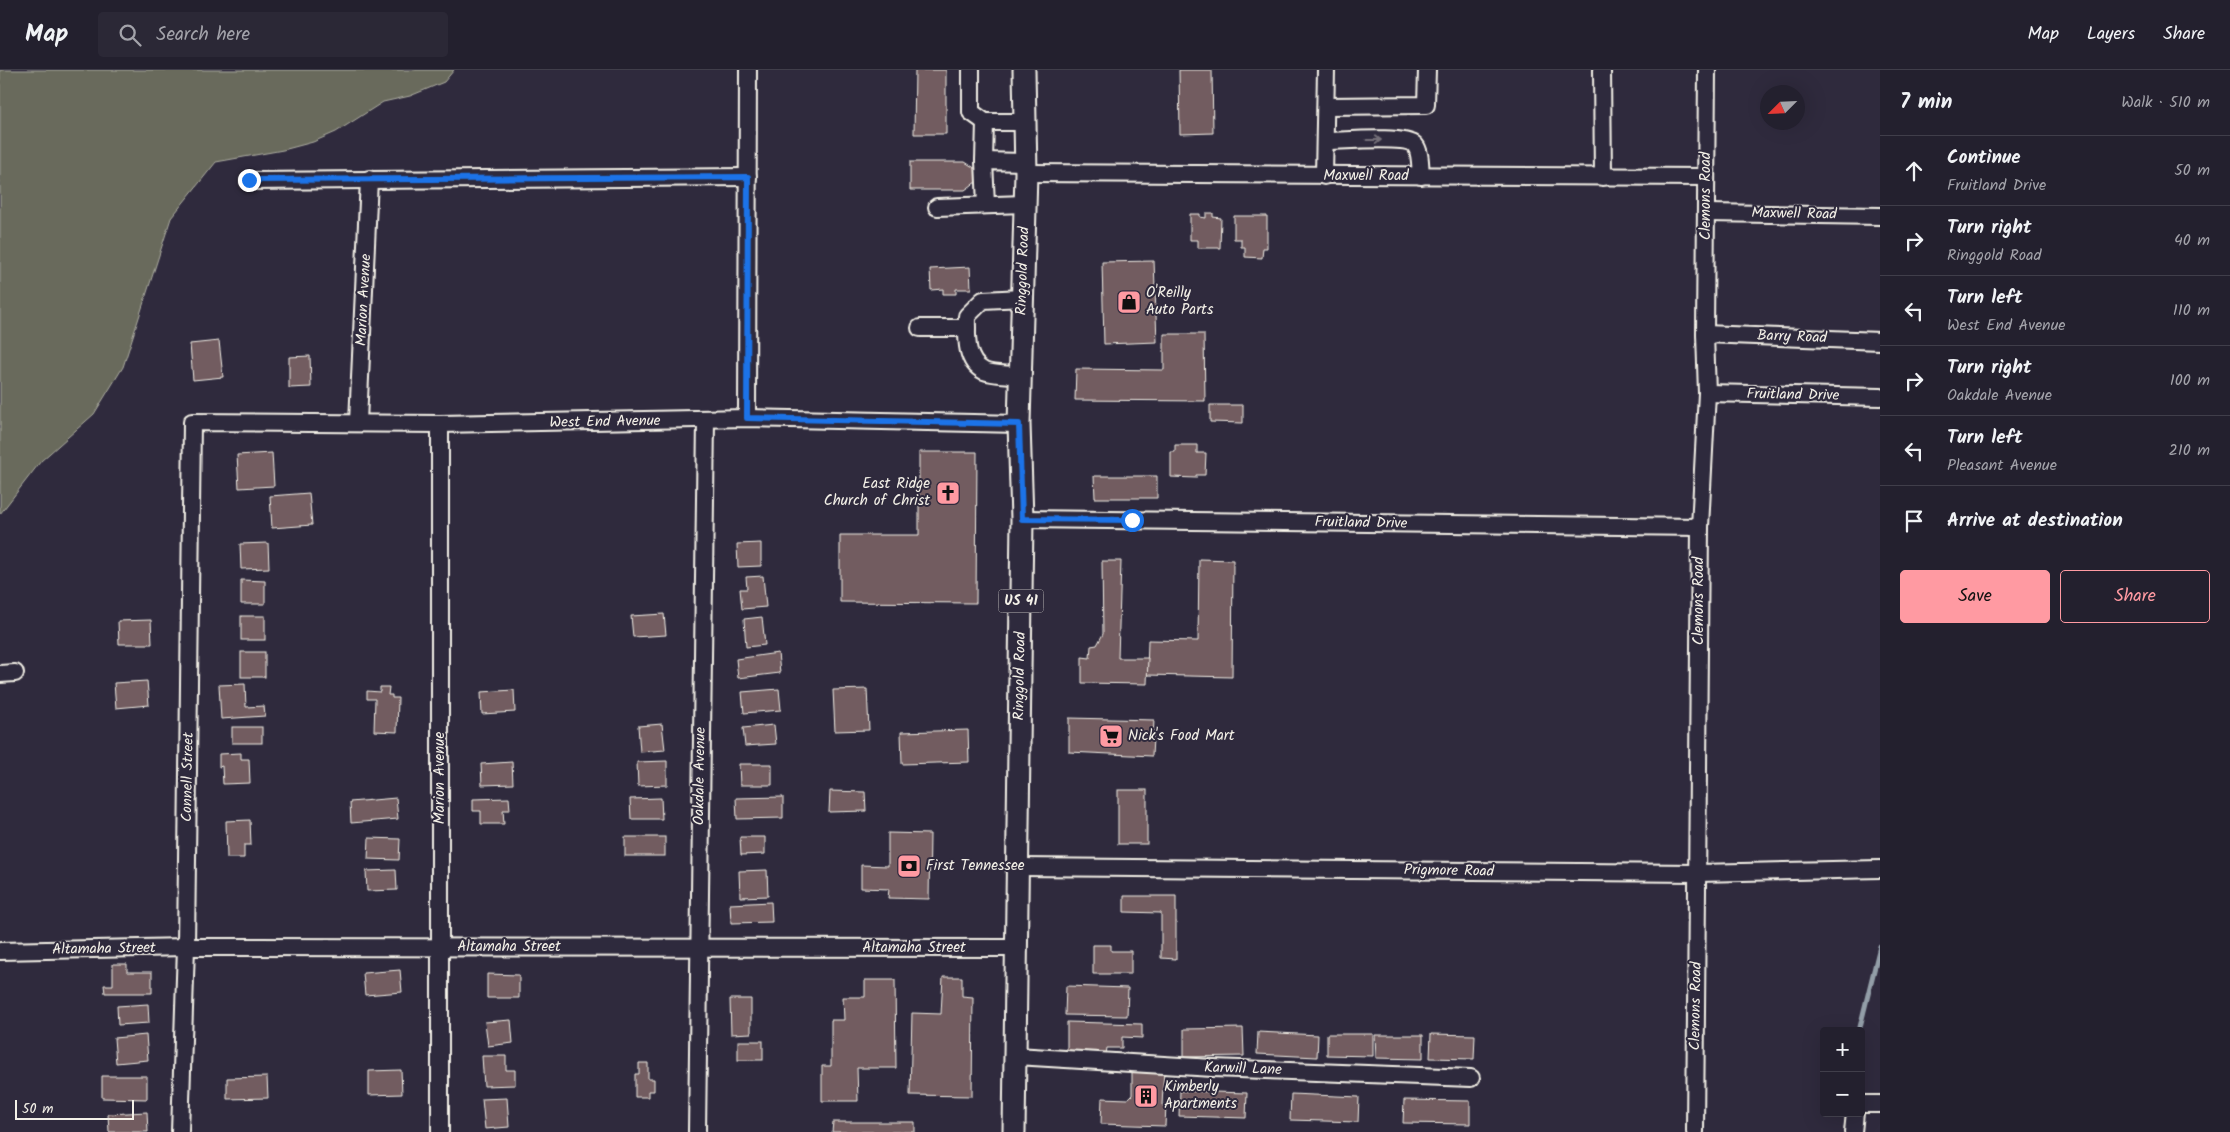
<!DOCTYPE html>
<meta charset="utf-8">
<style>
body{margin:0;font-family:Kalam,sans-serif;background:#2b2836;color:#f1f3f6}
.controls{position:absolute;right:15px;bottom:15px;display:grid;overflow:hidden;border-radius:5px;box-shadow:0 5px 20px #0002}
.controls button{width:45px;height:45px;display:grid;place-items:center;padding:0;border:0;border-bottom:1px solid #403e4a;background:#23202e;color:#f1f3f6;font:25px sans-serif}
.compass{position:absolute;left:1760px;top:15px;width:45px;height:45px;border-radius:50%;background:#23202e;box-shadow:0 5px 20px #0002;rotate:246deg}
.scale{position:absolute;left:15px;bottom:12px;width:119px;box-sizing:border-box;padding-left:5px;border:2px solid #f4f1e8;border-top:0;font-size:14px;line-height:18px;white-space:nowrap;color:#f4f1e8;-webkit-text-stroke:4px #2f2a3d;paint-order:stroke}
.stop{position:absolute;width:15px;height:15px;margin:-11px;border:4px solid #1a73e8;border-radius:50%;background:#fff}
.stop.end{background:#1a73e8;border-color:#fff;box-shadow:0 1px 5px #0008}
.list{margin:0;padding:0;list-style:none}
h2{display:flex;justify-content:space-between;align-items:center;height:65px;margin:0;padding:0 20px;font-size:21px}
h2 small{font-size:16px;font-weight:400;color:#a3a3aa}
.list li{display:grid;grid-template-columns:32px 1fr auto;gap:15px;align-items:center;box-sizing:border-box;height:70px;padding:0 20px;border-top:1px solid #403e4a}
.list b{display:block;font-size:19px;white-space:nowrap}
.list p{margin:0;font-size:16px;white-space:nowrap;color:#a3a3aa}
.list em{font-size:16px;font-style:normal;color:#a3a3aa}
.actions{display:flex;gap:10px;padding:15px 20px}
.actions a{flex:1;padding:11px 0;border:1px solid #ff9aa2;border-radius:5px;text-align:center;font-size:18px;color:#ff9aa2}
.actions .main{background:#ff9aa2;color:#111}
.icon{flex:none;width:28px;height:28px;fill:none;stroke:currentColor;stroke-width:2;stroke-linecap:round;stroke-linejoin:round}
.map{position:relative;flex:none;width:1880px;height:1062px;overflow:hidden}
header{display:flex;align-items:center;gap:30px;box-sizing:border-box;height:70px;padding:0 25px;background:#23202e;border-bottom:1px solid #403e4a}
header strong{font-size:24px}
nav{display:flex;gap:28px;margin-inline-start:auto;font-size:18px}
.search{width:350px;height:45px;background:#2b2836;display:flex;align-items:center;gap:12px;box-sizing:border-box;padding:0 18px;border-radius:5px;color:#a3a3aa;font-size:19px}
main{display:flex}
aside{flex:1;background:#23202e}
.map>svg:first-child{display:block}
</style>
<header>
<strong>Map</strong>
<div class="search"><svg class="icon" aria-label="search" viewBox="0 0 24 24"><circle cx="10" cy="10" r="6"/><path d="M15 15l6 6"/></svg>Search here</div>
<nav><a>Map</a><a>Layers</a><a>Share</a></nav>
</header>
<main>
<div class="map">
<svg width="1880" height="1062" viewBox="0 0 1880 1062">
<rect width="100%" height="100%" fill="#2f2a3d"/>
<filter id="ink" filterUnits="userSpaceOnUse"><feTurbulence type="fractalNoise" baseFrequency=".02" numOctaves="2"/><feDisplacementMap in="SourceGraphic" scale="10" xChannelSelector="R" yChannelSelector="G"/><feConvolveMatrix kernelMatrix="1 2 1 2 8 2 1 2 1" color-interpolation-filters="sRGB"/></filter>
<g filter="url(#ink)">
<path fill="#696b5c" stroke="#aeaea2" d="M 0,0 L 454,0 L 444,12 L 410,26 L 383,32 L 336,62 L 313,72 L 283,80 L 216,92 L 171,148 L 123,297 L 94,344 L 41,391 L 0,444 Z"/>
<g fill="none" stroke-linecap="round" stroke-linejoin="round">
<path stroke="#939ea8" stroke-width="5" d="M 1859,961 L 1880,876"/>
</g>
<g fill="#725c60" stroke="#f4f1e8">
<path d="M 915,0 L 946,0 L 946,64 L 914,64 Z"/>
<path d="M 1179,0 L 1212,0 L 1213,63 L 1180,64 Z"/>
<path d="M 910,92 L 965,92 L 981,102 L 980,109 L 965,120 L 910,120 Z"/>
<path d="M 1206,143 L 1213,143 L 1213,147 L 1221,148 L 1220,178 L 1198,178 L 1198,170 L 1190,170 L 1190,144 L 1200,144 L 1200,147 L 1206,148 Z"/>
<path d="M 1234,146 L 1267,146 L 1267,178 L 1263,178 L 1262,188 L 1245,187 L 1245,177 L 1241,177 L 1241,169 L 1234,169 Z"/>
<path d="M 1154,191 L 1157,272 L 1104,274 L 1102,192 Z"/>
<path d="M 970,197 L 971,219 L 956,219 L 956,224 L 943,224 L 943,219 L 931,220 L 930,199 Z"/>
<path d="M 1164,264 L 1204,264 L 1205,331 L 1075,330 L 1076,299 L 1164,300 Z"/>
<path d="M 219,271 L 223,307 L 193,310 L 190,274 Z"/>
<path d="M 310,286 L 311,317 L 289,318 L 289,287 Z"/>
<path d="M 1210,335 L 1243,335 L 1243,353 L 1210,352 Z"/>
<path d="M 1175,375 L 1197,375 L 1197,383 L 1206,383 L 1205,405 L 1196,405 L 1196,408 L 1171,407 L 1171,382 L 1175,382 Z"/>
<path d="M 919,382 L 977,382 L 976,533 L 840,532 L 840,465 L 919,465 Z"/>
<path d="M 272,383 L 274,416 L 239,418 L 237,385 Z"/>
<path d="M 1094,406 L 1157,406 L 1157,428 L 1095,428 Z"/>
<path d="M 309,423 L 312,455 L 272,458 L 270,426 Z"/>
<path d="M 268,473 L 269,498 L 241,499 L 240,474 Z"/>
<path d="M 761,473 L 761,496 L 738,497 L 737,474 Z"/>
<path d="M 1199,489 L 1233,490 L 1232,607 L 1147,605 L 1148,570 L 1198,571 Z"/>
<path d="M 1102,491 L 1121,491 L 1118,588 L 1148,588 L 1147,614 L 1082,613 L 1082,587 L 1090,588 L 1091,576 L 1097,575 L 1103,564 Z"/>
<path d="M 763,506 L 766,537 L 742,539 L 740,519 L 747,519 L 746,507 Z"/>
<path d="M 241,510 L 265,511 L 265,534 L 241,534 Z"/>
<path d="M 664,544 L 666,565 L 633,567 L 631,546 Z"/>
<rect x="241" y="546" width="24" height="24"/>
<path d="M 762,547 L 765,575 L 746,577 L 744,549 Z"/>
<path d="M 151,550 L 152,574 L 119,574 L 118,551 Z"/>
<rect x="241" y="582" width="24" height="25"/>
<path d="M 778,583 L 780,603 L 738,608 L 736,589 Z"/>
<path d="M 147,611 L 149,635 L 116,638 L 114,613 Z"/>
<path d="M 245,614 L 246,637 L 264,636 L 265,646 L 221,649 L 219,615 Z"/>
<path d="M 380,617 L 389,617 L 388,625 L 392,625 L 392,628 L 398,628 L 397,662 L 374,661 L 375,629 L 367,629 L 367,621 L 380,622 Z"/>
<path d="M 779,619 L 781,640 L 744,643 L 742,622 Z"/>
<path d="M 867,619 L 869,660 L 835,661 L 833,620 Z"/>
<path d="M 514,620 L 515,642 L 482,644 L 481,622 Z"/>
<path d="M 1069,648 L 1154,650 L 1152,686 L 1069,682 Z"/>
<path d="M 662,654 L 665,680 L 640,682 L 638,656 Z"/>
<path d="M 774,655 L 776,674 L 745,676 L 743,658 Z"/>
<rect x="232" y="657" width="30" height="16"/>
<path d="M 968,660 L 969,692 L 902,694 L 901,662 Z"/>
<path d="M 241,683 L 241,689 L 249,689 L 250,713 L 223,714 L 222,696 L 219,697 L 219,684 Z"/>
<path d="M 667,691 L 667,715 L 638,716 L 637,692 Z"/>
<path d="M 512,692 L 513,714 L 482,715 L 481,694 Z"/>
<path d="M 739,694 L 772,694 L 772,715 L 740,715 Z"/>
<rect x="1118" y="720" width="29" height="54"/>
<path d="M 830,721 L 865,722 L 866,741 L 829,742 Z"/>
<path d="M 783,727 L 783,748 L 737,749 L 736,728 Z"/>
<path d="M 396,728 L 398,749 L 351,753 L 350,732 Z"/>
<path d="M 509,728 L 510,740 L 503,740 L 504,754 L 481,754 L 481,741 L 473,741 L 473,729 Z"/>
<path d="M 661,728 L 662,749 L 631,749 L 630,729 Z"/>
<path d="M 250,750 L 251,775 L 244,775 L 244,788 L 227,788 L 226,751 Z"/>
<path d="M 888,763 L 930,764 L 929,829 L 888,828 L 889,819 L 861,818 L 861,795 L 888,796 Z"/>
<rect x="625" y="767" width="40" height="19"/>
<path d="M 740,767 L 765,767 L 765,784 L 741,785 Z"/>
<path d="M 369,768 L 400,769 L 399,790 L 368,789 Z"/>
<path d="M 396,800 L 397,820 L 367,821 L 366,801 Z"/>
<path d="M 767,800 L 768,826 L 740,827 L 739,801 Z"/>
<path d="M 1124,826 L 1176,826 L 1176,889 L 1161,888 L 1161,843 L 1124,842 Z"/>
<path d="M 771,832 L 772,852 L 731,853 L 730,834 Z"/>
<path d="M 1093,875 L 1111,875 L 1111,881 L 1131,881 L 1131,904 L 1093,904 Z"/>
<path d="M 113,894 L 127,894 L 127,902 L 152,902 L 152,923 L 105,923 L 104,915 L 113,915 Z"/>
<path d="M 400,900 L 402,922 L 365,925 L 363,903 Z"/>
<path d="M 487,904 L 519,905 L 519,928 L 487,928 Z"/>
<path d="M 943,907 L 962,907 L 962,926 L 973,927 L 972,1026 L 910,1025 L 912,943 L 941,944 Z"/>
<path d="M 865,910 L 895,910 L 896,998 L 857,998 L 858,1031 L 822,1031 L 822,996 L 831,996 L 831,950 L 844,950 L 843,927 L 865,927 Z"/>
<path d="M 1066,916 L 1128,918 L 1127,946 L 1065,945 Z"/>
<path d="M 730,929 L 751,929 L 751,963 L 731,964 Z"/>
<path d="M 148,934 L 149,953 L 118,955 L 117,936 Z"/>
<path d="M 511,950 L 513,973 L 488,976 L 485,952 Z"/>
<path d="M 1067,952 L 1142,954 L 1142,968 L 1122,967 L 1122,978 L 1107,978 L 1106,984 L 1067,983 Z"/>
<path d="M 1243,958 L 1244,986 L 1184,987 L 1184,959 Z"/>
<path d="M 1258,962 L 1318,965 L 1317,987 L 1257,984 Z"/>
<path d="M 1327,964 L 1373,964 L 1373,986 L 1327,985 Z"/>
<path d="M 1431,964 L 1475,965 L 1474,989 L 1430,988 Z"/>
<path d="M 146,965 L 148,990 L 116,993 L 114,968 Z"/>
<path d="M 1375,965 L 1423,965 L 1423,989 L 1376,988 Z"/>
<rect x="738" y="971" width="25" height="19"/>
<path d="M 482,986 L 506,986 L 506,1000 L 515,1000 L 515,1015 L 484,1016 Z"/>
<path d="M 639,993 L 648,993 L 648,1009 L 654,1009 L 654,1021 L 648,1021 L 648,1027 L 635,1027 L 635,1004 L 639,1004 Z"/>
<path d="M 1132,999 L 1164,1000 L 1162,1035 L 1166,1035 L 1165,1056 L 1101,1054 L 1102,1028 L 1128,1029 L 1132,1025 Z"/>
<path d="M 401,1000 L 402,1024 L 369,1025 L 369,1001 Z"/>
<path d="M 102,1006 L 147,1006 L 147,1029 L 102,1028 Z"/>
<path d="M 267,1007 L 268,1028 L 227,1029 L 227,1008 Z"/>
<path d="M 1180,1021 L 1247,1023 L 1246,1048 L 1179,1046 Z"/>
<path d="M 1291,1024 L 1359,1027 L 1358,1052 L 1290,1050 Z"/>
<path d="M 507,1028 L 509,1057 L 485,1059 L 482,1029 Z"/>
<path d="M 1404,1030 L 1470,1031 L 1470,1054 L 1403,1053 Z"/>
<path d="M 147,1042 L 148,1062 L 109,1062 L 108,1044 Z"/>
<path d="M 833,1052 L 915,1052 L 915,1062 L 832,1062 Z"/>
</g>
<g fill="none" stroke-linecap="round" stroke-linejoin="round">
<g stroke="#f4f1e8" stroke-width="20">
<g id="minor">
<path d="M 971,0 L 971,42 L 985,52"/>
<path d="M 1602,0 L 1603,107"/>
<path d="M 1326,36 L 1426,35 L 1427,0"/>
<path d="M 1325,71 C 1341,71 1405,65 1415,75 C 1421,82 1420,97 1421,106"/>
<path d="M 984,91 L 985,52 L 1025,52"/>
<path d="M 1026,103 L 1706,107"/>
<path d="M 1324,106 L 1326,0"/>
<path d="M 249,111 L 748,107"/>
<path d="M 986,135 L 984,91 L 1025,92"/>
<path d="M 937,137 L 1025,134"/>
<path d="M 1707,143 L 1880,146"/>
<path d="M 920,258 L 967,258"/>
<path d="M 1705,264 L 1880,271"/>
<path d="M 1020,306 C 1009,304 994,305 984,301 C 964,291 967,264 967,246 L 983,230 L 1022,228"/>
<path d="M 1707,323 L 1880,327"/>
<path d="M 747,348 L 748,0"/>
<path d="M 358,352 L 369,109"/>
<path d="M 440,354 L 440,1062"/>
<path d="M 1022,449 L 1700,457"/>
<path d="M 0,604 L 15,603"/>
<path d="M 1019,797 L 1698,803 L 1880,799"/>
<path d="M 0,881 L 186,877 L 1017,878"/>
<path d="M 1016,986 L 1213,998 L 1471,1008"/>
<path d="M 1861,1034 L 1880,1034"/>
<path d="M 180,1062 L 186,877 L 192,352 L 440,354 L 747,348 L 1019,354"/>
<path d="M 697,1062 L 706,350"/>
<path d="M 1695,1062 L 1700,457 L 1707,323 L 1705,264 L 1707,0"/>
<path d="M 1853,1062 L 1855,1043"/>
</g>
</g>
<g stroke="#f4f1e8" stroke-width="25">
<path id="major" d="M 1014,1062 L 1022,449 L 1019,354 L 1026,103 L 1024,0"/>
</g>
<use href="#minor" stroke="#2f2a3d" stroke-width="16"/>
<use href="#major" stroke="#2f2a3d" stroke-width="21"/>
</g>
<defs><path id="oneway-shaft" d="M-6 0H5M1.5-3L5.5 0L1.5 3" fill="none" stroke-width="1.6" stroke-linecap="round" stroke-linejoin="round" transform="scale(1.25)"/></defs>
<use stroke="#747079" href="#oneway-shaft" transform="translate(1374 70)"/>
</g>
<g fill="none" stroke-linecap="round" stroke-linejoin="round" filter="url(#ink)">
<path stroke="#1a73e8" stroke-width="6" d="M 249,110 L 748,107 L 747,348 L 1019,354 L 1022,449 L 1132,450"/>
</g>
<defs>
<g id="shop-square" transform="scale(1.25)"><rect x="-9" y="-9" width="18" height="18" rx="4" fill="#ff9aa2" stroke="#2f2a3d"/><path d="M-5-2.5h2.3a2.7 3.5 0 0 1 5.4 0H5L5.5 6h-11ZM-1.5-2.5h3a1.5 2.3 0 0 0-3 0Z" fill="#111"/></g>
<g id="church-square" transform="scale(1.25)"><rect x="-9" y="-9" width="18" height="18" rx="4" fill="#ff9aa2" stroke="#2f2a3d"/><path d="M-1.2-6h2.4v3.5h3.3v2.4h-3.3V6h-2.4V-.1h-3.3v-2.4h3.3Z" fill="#111"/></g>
<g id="supermarket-square" transform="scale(1.25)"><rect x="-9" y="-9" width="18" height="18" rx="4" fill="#ff9aa2" stroke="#2f2a3d"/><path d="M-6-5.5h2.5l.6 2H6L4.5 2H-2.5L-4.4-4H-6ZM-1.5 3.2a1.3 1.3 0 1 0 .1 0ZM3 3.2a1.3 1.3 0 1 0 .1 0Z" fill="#111"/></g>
<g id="bank-square" transform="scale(1.25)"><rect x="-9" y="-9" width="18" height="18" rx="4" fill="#ff9aa2" stroke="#2f2a3d"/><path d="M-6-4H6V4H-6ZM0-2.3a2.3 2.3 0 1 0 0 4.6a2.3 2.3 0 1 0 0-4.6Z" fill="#111"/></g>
<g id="building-square" transform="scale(1.25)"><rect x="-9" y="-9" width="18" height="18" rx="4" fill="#ff9aa2" stroke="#2f2a3d"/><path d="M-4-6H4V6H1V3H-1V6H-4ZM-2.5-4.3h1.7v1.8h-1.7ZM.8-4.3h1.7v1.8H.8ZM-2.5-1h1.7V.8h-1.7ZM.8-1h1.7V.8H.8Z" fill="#111"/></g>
</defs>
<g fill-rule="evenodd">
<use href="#shop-square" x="1129" y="232"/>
<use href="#church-square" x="948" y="423"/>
<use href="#supermarket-square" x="1111" y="666"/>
<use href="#bank-square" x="909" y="796"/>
<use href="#building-square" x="1146" y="1026"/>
</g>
<g text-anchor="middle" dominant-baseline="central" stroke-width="4" stroke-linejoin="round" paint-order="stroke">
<rect fill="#2f2a3d" stroke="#b9b5b5" stroke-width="1" x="998.5" y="519.5" width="45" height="23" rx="4"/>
<g font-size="14" font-weight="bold" fill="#f4f1e8">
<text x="1021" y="531">US 41</text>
</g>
<g font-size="15" fill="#f4f1e8" stroke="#2f2a3d">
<text x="1366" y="106">Maxwell Road</text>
<text transform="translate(1706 126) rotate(-90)">Clemons Road</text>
<text transform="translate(1794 144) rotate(1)">Maxwell Road</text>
<text transform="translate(1023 201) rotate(-88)">Ringgold Road</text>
<text transform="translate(364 230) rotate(-87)">Marion Avenue</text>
<text transform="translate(1792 267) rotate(2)">Barry Road</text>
<text transform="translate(1793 325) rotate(1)">Fruitland Drive</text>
<text transform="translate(605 352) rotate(-1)">West End Avenue</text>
<text transform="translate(1361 453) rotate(1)">Fruitland Drive</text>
<text transform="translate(1699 531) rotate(-90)">Clemons Road</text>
<text transform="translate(1020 606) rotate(-89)">Ringgold Road</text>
<text transform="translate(700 706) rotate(-89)">Oakdale Avenue</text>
<text transform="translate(188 707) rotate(-89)">Connell Street</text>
<text transform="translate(440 708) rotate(-90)">Marion Avenue</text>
<text transform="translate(1449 801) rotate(1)">Prigmore Road</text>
<text x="509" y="877">Altamaha Street</text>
<text x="914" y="878">Altamaha Street</text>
<text transform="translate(104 879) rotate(-1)">Altamaha Street</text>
<text transform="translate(1696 936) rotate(-89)">Clemons Road</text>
<text transform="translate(1243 999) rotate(2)">Karwill Lane</text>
</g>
<g font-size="15" fill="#f4f1e8" stroke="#2f2a3d" text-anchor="start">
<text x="1146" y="223">O'Reilly<tspan x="1146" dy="17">Auto Parts</tspan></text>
<text x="930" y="414" text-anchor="end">East Ridge<tspan x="930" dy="17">Church of Christ</tspan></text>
<text x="1128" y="666">Nick's Food Mart</text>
<text x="926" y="796">First Tennessee</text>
<text x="1164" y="1017">Kimberly<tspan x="1164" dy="17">Apartments</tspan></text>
</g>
</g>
</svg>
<div class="controls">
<button>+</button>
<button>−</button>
</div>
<svg class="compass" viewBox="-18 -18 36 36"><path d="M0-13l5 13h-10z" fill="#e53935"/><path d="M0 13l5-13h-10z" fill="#a3a3aa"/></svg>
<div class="scale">50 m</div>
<div class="stop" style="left:1132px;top:450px"></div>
<div class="stop end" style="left:249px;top:110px"></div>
</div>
<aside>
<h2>7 min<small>Walk · 510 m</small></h2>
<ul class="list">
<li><svg class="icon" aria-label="ahead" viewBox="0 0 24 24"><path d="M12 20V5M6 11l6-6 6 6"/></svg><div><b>Continue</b><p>Fruitland Drive</p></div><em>50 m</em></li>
<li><svg class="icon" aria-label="right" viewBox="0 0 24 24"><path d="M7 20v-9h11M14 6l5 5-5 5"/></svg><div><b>Turn right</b><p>Ringgold Road</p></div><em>40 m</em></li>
<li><svg class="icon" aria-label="left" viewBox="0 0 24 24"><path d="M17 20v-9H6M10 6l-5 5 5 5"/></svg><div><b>Turn left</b><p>West End Avenue</p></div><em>110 m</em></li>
<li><svg class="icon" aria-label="right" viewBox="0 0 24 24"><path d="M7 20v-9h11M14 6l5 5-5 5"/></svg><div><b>Turn right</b><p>Oakdale Avenue</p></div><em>100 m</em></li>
<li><svg class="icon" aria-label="left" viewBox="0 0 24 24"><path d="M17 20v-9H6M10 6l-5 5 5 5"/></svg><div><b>Turn left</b><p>Pleasant Avenue</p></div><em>210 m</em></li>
<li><svg class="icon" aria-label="arrive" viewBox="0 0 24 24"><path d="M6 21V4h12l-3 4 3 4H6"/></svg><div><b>Arrive at destination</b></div></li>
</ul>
<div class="actions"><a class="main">Save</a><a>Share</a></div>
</aside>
</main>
